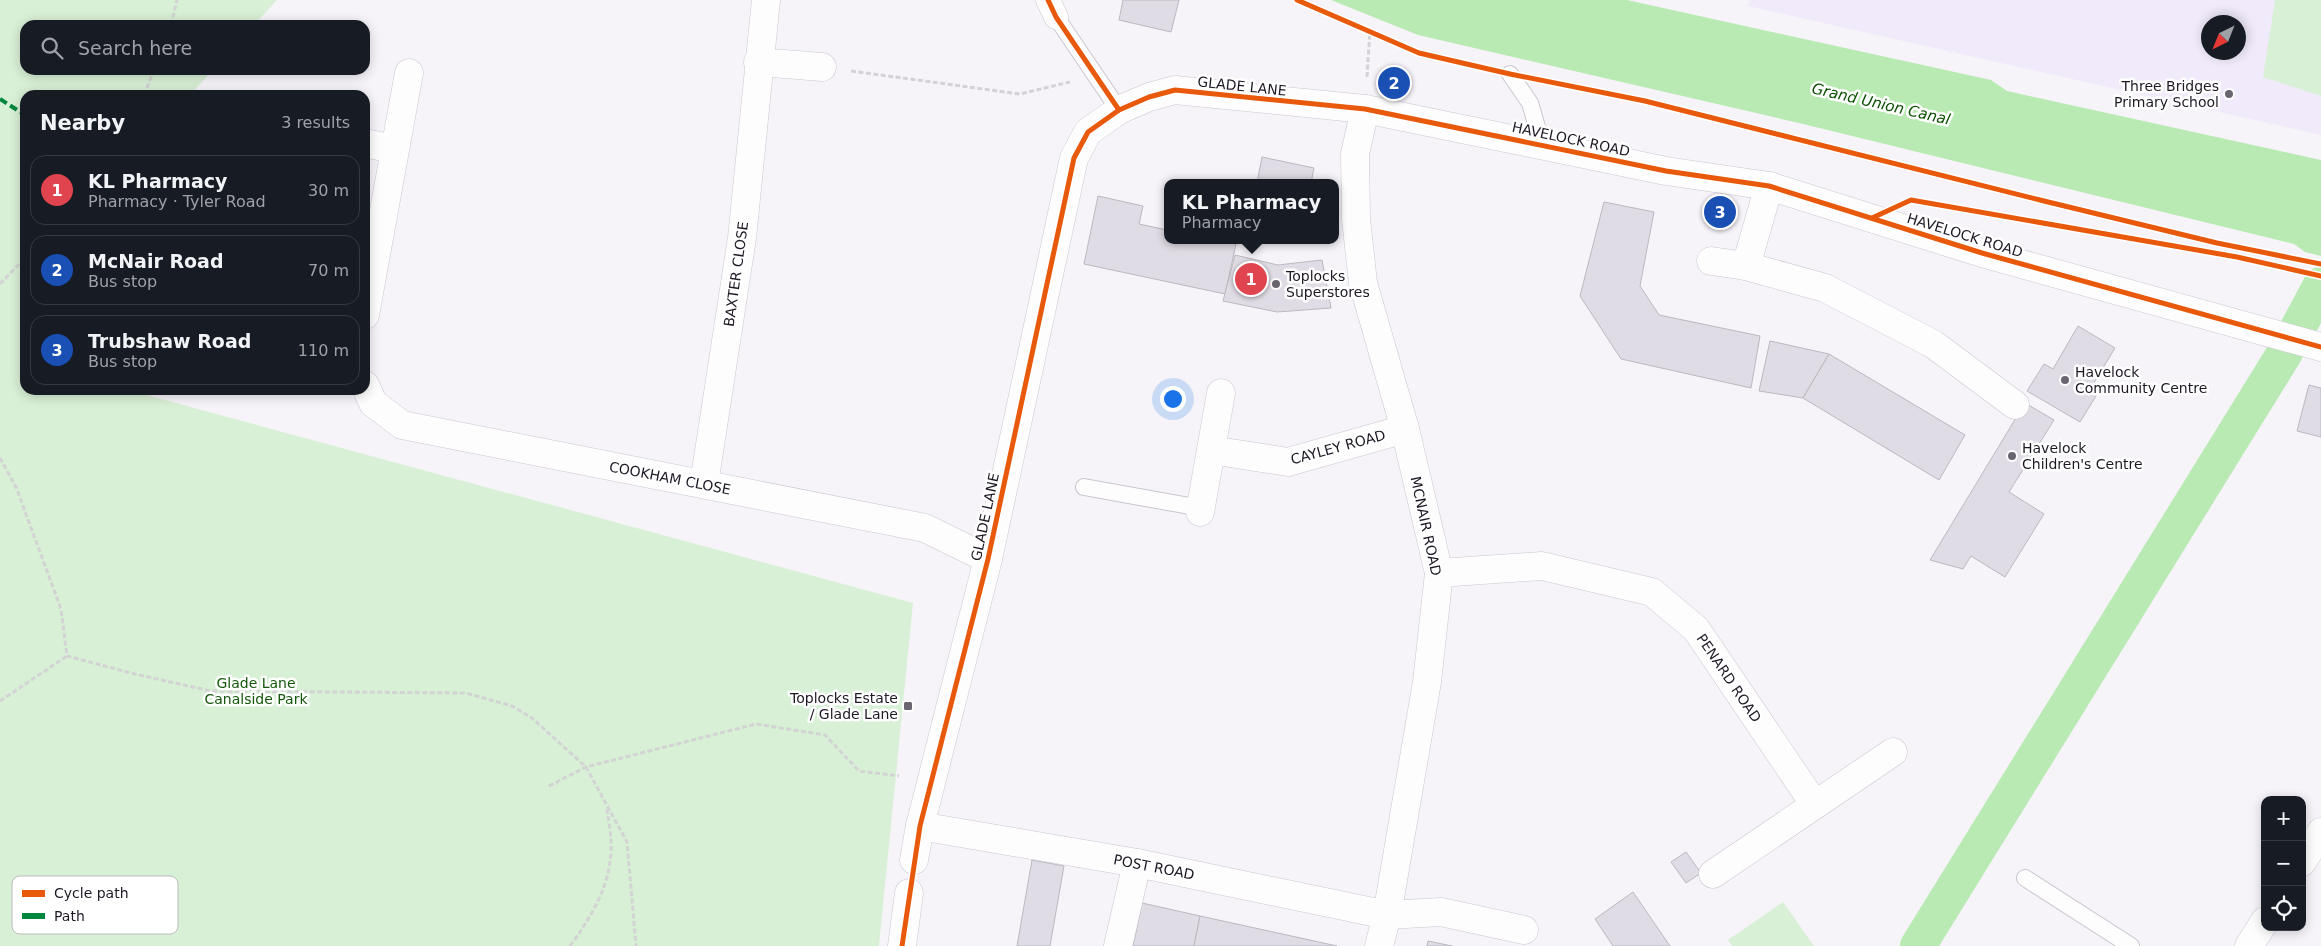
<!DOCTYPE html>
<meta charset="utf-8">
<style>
body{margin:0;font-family:"DejaVu Sans",sans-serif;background:#20242c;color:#f1f3f6}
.controls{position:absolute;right:15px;bottom:15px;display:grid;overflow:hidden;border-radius:10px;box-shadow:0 2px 12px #0003}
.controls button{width:45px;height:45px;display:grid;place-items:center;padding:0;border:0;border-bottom:1px solid #363941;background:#171b24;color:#f1f3f6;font:25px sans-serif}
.compass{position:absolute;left:2201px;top:15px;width:45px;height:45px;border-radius:50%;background:#171b24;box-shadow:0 2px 12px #0003;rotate:223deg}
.you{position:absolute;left:1172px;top:398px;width:18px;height:18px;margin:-12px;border:4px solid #fff;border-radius:50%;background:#1a73e8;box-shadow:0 0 0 8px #1a73e833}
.badge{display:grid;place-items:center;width:32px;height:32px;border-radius:50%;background:#6a656f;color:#fff;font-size:16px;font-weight:700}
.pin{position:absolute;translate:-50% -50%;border:2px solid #fff;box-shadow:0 1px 5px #0006}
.popup{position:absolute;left:1164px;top:179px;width:175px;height:65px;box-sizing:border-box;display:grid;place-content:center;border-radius:10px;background:#171b24;filter:drop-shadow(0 1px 4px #0005);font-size:16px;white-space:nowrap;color:#9ea1a6}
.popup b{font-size:19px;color:#f1f3f6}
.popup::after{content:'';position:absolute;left:50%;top:100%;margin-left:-10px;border:10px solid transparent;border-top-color:#171b24}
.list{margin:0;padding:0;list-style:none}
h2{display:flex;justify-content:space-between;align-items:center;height:65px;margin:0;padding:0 20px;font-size:21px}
h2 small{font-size:16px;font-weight:400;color:#9ea1a6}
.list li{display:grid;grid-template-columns:32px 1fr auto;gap:15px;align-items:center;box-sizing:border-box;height:70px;margin:0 10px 10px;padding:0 10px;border:1px solid #363941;border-radius:15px}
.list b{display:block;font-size:19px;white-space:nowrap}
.list p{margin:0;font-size:16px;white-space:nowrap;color:#9ea1a6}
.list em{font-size:16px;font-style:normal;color:#9ea1a6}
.icon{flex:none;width:28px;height:28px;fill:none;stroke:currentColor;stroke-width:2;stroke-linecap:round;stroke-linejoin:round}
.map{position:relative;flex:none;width:2321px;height:946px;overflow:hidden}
.search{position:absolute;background:#171b24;box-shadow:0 2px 12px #0003;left:20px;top:20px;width:350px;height:55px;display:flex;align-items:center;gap:12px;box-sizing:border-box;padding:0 18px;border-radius:15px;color:#9ea1a6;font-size:19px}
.panel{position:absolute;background:#171b24;box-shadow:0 2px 12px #0003;left:20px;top:90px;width:350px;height:305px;border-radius:15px}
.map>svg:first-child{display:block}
</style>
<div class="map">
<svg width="2321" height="946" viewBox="0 0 2321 946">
<rect width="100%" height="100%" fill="#f6f4f9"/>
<path fill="#f0eafa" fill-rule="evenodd" d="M 1750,0 L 2321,0 L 2321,135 L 1748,6 ZM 2208,22 L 2238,22 L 2238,52 L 2208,52 Z"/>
<g fill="#d8f0d6">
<path d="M 0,0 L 277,0 L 254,25 L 25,25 L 25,70 L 213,70 L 190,95 L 25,95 L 25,390 L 128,390 L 913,603 L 879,946 L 0,946 Z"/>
<path d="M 2275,0 L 2321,0 L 2321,96 L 2263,77 Z"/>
<path d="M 1783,902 L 1814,946 L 1732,946 L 1728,940 Z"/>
</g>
<path fill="#baeab4" d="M 1331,0 L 1627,0 L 1991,80 L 2007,91 L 2321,160 L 2321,256 L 2305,252 L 2294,244 L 1799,123 L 1418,35 Z"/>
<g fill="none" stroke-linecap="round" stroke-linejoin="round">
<path stroke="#baeab4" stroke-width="36" d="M 1918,946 L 2284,354 L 2321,285"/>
</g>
<g fill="#e0dce5" stroke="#bbb8c0">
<path d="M 1123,0 L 1179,0 L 1171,32 L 1119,20 Z"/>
<path d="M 1262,157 L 1314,168 L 1311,183 L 1257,183 Z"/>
<path d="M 1098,196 L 1143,206 L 1139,224 L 1167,230 L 1167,240 L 1217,240 L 1236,244 L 1225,294 L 1084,264 Z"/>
<path d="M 1604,202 L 1654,212 L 1640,286 L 1659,315 L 1760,336 L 1751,388 L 1621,359 L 1580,296 Z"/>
<path d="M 1235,255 L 1278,265 L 1322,260 L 1331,308 L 1277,312 L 1223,301 Z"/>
<path d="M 2078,326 L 2115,348 L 2089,391 L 2096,396 L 2080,422 L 2027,391 L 2044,364 L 2053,369 Z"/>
<path d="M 1770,341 L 1829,354 L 1803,398 L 1759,391 Z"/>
<path d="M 1829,354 L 1965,435 L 1939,480 L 1803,398 Z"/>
<path d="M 2309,385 L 2321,388 L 2321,437 L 2297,431 Z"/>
<path d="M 2025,403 L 2054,420 L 2009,492 L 2044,514 L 2005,577 L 1971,556 L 1963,569 L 1930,560 Z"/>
<path d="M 1686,852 L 1701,873 L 1686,883 L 1671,862 Z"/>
<path d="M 1032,860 L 1064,866 L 1050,946 L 1017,946 Z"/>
<path d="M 1633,892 L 1670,946 L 1613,946 L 1595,919 Z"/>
<path d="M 1142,903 L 1200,916 L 1194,946 L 1133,946 Z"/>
<path d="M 1200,916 L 1337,946 L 1194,946 Z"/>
<path d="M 1428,941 L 1452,946 L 1427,946 Z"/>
</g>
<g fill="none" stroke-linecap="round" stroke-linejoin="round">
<g stroke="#cac6cf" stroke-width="18">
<g id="service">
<path d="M 1056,17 L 1119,110"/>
<path d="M 1510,74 L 1530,103 L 1542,144"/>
<path d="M 1084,487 L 1201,508"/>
<path d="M 2025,878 L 2131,946"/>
</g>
</g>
<g stroke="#cac6cf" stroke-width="25">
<path id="pedestrian" d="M 1048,0 L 1056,17"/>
</g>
<g stroke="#cac6cf" stroke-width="29">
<g id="minor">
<path d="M 758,62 L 822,67"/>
<path d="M 1365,109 L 1355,154 L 1356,219 L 1363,283 L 1405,429 L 1439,573 L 1427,682 L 1387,915 L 1379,946"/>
<path d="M 365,143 L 393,149"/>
<path d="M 1711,261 L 1746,266 L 1825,288 L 1933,344 L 2015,405"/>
<path d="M 1746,266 L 1769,186"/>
<path d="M 365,315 L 409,73"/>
<path d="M 365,385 L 373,403 L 402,425 L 925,528 L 988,559"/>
<path d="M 1211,450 L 1288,462 L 1405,429"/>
<path d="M 704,484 L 742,238 L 766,0"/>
<path d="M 1200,512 L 1221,393"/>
<path d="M 1439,573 L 1542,566 L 1652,592 L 1696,629 L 1815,805"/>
<path d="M 920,826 L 1137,863 L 1387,915 L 1441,912 L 1524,930"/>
<path d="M 914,860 L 920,826 L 988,559 L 1074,158 L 1088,132 L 1119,110 L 1149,97 L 1175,90 L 1365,109 L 1666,171 L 1769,186 L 1982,253 L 2321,347"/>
<path d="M 2302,862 L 2321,832"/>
<path d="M 1713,874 L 1893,752"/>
<path d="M 902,946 L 909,893"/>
<path d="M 1118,946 L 1137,863"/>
<path d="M 2249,946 L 2265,921"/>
</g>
</g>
<g stroke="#d3d2d4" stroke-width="3" stroke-dasharray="5 2.5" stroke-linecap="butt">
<path d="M 1297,0 L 1419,53 L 1486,69"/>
<path d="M 171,25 L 177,0"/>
<path d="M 851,71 L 1020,94 L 1070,82"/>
<path d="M 1367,77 L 1370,30"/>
<path d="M 1548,82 C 1808,133 2062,210 2321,264"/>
<path d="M 144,95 L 154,70"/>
<path d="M 0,284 L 25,258"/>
<path d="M 0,458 L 16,487 L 61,609 L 67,656 L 135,674 L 211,691 L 466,693 L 512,706 L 532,718 L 586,767 L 627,842 L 636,946"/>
<path d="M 0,701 L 67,656"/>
<path d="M 549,786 L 586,767 L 756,724 L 825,735 L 859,771 L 899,776"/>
<path d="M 570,946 C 591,917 609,888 611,852 C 612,838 609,823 607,809"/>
</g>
<use href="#service" stroke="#fefdfe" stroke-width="16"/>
<use href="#pedestrian" stroke="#fefdfe" stroke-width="24"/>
<use href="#minor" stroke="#fefdfe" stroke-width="28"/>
<path stroke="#00873e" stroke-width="4" stroke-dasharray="8 4" stroke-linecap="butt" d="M 0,99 L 25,115"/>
<g stroke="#fff" stroke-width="8">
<g id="cycleway">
<path d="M 1048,0 L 1056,17 L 1119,110"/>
<path d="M 1297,0 L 1419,53 L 1510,74 L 1645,101 L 2044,201 L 2217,243 L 2321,264"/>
<path d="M 1872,218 L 1911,200 L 2237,257 L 2321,276"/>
<path d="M 902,946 L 920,826 L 988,559 L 1074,158 L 1088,132 L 1119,110 L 1149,97 L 1175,90 L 1365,109 L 1666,171 L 1769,186 L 1982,253 L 2321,347"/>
</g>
</g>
<use href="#cycleway" stroke="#e8590c" stroke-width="5"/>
</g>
<g fill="#6a656f" stroke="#fff" stroke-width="2">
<circle cx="2229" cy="94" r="5"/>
<circle cx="1276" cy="284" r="5"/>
<circle cx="2065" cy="380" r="5"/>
<circle cx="2012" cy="456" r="5"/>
<rect x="903" y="701" width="10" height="10" rx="2.5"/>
</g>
<g text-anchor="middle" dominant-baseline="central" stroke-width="5" stroke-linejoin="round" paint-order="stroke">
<g font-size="14" fill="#1e1825" stroke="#fff">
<text transform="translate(1242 86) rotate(6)">GLADE LANE</text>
<text transform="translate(1571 139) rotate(12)">HAVELOCK ROAD</text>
<text transform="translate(1965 235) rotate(17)">HAVELOCK ROAD</text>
<text transform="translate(736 274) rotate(-82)">BAXTER CLOSE</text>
<text transform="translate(1338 447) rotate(-15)">CAYLEY ROAD</text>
<text transform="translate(670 478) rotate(11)">COOKHAM CLOSE</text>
<text transform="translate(985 517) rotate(-78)">GLADE LANE</text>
<text transform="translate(1426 526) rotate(78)">MCNAIR ROAD</text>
<text transform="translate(1729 678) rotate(56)">PENARD ROAD</text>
<text transform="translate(1154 867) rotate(11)">POST ROAD</text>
</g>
<g font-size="14" fill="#1e1825" stroke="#fff" text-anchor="start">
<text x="2219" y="86" text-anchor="end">Three Bridges<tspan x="2219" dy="16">Primary School</tspan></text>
<text x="1286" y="276">Toplocks<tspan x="1286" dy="16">Superstores</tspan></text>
<text x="2075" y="372">Havelock<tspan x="2075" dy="16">Community Centre</tspan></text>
<text x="2022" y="448">Havelock<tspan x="2022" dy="16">Children's Centre</tspan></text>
<text x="898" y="698" text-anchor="end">Toplocks Estate<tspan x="898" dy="16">/ Glade Lane</tspan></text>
</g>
<g font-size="14" fill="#135709" stroke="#fff">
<text x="256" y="683">Glade Lane<tspan x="256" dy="16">Canalside Park</tspan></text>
</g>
<g font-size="15" font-style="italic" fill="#0d5203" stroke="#fff">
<text transform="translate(1881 104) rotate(13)">Grand Union Canal</text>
</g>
</g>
<rect x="12" y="876" width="166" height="58" rx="8" fill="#fff" stroke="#bcbabe" stroke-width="1"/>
<rect x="22" y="890" width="23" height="7" fill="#e8590c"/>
<rect x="22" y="913" width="23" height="6" fill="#00873e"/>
<g font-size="14" fill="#1e1825">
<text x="54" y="898">Cycle path</text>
<text x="54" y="921">Path</text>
</g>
</svg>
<div class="controls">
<button>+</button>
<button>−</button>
<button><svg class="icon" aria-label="locate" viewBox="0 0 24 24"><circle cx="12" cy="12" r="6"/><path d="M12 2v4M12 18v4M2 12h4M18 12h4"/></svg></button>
</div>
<svg class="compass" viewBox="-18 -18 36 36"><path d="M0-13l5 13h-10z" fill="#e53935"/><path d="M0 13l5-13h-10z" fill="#9ea1a6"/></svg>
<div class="you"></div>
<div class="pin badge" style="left:1251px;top:279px;background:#e0444e">1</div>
<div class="popup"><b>KL Pharmacy</b>Pharmacy</div>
<div class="pin badge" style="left:1394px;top:83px;background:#1a4fb4">2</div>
<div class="pin badge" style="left:1720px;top:212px;background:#1a4fb4">3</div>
<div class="search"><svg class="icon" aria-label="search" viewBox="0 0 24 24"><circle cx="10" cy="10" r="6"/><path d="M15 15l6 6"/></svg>Search here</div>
<section class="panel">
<h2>Nearby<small>3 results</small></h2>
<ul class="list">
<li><span class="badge" style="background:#e0444e">1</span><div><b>KL Pharmacy</b><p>Pharmacy · Tyler Road</p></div><em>30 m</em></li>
<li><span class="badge" style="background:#1a4fb4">2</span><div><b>McNair Road</b><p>Bus stop</p></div><em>70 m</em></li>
<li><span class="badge" style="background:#1a4fb4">3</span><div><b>Trubshaw Road</b><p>Bus stop</p></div><em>110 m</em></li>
</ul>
</section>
</div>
